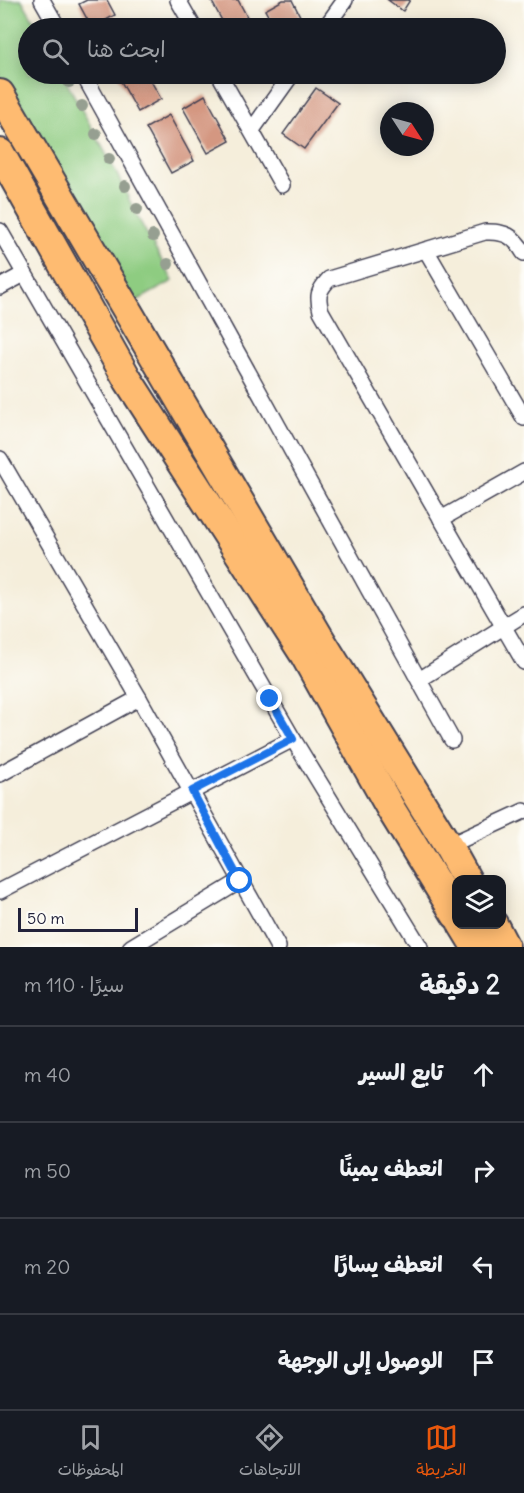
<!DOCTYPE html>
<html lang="ar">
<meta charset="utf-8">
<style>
body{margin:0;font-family:Delius,"Playpen Sans Arabic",sans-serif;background:#242831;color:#f1f3f6;direction:rtl}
.controls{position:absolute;right:18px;bottom:18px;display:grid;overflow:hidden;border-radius:12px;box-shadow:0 3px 15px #0003}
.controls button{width:54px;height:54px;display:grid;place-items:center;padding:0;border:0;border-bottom:2px solid #363941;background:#171b24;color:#f1f3f6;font:30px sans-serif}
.compass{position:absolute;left:380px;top:102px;width:54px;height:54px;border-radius:50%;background:#171b24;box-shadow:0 3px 15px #0003;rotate:126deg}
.scale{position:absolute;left:18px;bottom:15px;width:120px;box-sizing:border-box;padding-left:6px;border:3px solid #22223b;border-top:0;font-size:16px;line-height:21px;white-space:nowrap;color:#22223b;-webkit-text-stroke:4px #fdfcf7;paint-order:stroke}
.stop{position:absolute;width:18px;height:18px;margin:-14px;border:4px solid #1a73e8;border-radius:50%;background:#fff}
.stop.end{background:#1a73e8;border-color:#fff;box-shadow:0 2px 6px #0008}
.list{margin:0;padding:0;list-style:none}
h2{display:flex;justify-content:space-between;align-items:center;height:78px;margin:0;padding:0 24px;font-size:26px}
h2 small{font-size:20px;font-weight:400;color:#9ea1a6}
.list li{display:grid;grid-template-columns:39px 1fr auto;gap:18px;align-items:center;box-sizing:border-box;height:96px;padding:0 24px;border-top:2px solid #363941}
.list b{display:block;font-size:22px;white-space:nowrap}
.list em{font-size:20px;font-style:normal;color:#9ea1a6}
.icon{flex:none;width:33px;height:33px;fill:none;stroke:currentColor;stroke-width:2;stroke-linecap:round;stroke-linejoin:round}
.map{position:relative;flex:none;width:524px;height:947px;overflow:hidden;direction:ltr}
.search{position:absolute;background:#171b24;box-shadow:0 3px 15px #0003;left:18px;right:18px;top:18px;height:66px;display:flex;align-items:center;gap:15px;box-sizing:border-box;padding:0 21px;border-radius:33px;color:#9ea1a6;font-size:22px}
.sheet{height:462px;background:#171b24}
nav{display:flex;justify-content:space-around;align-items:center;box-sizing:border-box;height:84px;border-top:2px solid #363941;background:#171b24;font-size:16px;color:#9ea1a6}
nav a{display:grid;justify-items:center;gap:3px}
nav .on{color:#ea580c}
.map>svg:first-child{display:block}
</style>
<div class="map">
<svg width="524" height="947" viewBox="0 0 524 947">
<rect width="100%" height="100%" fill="#fdfcf7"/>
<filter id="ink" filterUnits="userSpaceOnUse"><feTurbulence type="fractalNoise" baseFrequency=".0167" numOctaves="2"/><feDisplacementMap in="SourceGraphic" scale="12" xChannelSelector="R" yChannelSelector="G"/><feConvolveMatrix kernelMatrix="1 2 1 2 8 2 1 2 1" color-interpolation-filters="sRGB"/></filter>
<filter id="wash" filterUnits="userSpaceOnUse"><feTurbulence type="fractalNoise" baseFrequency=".008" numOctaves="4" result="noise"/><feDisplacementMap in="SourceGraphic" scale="24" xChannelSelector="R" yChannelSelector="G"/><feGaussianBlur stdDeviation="1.35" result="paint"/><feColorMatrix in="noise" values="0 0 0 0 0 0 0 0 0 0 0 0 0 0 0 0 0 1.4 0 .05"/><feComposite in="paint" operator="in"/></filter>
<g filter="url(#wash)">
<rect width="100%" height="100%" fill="#f5eedb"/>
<path fill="#8ecc81" stroke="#58775e" stroke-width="1.5" d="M 0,0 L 22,0 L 38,28 L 28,28 L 28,74 L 62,74 L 116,172 L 137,216 L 173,281 L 129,305 L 0,82 Z"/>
<g id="blocks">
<g fill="#d49781">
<path d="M 87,0 L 107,0 L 115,15 L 92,28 L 79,4 Z"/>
<path d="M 211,0 L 238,0 L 253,28 L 226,28 Z"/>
<path d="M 283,0 L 292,0 L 303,22 L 291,28 L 275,28 L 265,10 Z"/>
<path d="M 388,0 L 410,0 L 403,11 Z"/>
<path d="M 117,74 L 147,74 L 161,99 L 138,112 Z"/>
<path d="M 316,88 L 338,103 L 304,149 L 283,134 Z"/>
<path d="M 205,95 L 230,141 L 208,153 L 183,108 Z"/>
<path d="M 169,115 L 194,161 L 171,173 L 146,128 Z"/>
</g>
</g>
</g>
<g filter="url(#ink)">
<use href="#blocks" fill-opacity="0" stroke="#424153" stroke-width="1.5"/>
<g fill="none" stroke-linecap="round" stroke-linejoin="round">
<g stroke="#424153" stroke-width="18">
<g id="street">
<path d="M 42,0 L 58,28"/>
<path d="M 178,0 L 194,28"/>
<path d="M 325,28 L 345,0"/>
<path d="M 83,74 L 452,740"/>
<path d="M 219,74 L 282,185"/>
<path d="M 252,130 L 292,74"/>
<path d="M 0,231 L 293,739 L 420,947"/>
<path d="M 426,250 L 524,418"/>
<path d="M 524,253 C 514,236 505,231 485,232 L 329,279 C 318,291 317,296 321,311 L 524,662"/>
<path d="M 0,287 L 24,274"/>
<path d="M 0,459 L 139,698 L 278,947"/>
<path d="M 441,519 L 524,472"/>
<path d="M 419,680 L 524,614"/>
<path d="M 0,774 L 139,698"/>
<path d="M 448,846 L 524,811"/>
<path d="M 0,891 L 293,739"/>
<path d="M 131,947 L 240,881"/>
</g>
</g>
<g stroke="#424153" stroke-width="32">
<g id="highway">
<path d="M 0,94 L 322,642 L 448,846 L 467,880"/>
<path d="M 0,153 L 128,380 L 304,654 L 392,811 L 456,915"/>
<path d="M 462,924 L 476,947"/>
<path d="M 493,924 L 505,947"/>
</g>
</g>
<use href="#street" stroke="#fff" stroke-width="15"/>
<use href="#highway" stroke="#febb71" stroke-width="28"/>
</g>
<g fill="#969f91">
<circle cx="69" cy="82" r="6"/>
<circle cx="82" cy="106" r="6"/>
<circle cx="96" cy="134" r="6"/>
<circle cx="109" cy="159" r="6"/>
<circle cx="125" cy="186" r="6"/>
<circle cx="137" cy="209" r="6"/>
<circle cx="153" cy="236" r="6"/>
<circle cx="168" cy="264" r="6"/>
</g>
</g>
<g fill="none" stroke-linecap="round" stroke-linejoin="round" filter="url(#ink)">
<path stroke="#1a73e8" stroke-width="8" d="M 240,881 L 192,791 L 293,739 L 270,699"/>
</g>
</svg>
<div class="controls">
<button><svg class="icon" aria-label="layers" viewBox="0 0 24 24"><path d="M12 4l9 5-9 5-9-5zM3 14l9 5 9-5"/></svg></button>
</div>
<svg class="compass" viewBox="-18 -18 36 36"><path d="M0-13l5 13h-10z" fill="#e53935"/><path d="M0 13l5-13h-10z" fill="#9ea1a6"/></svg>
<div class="scale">50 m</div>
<div class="stop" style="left:240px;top:881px"></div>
<div class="stop end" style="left:270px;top:699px"></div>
<div class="search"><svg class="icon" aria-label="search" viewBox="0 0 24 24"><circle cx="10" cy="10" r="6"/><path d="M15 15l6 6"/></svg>ابحث هنا</div>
</div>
<section class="sheet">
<h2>2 دقيقة<small>سيرًا · 110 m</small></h2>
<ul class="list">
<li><svg class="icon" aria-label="ahead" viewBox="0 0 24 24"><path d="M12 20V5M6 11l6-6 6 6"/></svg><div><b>تابع السير</b></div><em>40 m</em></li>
<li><svg class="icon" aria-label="right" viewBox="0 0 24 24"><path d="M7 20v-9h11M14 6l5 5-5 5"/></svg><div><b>انعطف يمينًا</b></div><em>50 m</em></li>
<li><svg class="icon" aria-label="left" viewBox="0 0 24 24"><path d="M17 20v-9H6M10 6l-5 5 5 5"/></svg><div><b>انعطف يسارًا</b></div><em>20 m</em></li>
<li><svg class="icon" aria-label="arrive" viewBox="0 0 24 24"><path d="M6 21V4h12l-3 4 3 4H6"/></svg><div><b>الوصول إلى الوجهة</b></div></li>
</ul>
</section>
<nav>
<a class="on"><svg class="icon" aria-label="map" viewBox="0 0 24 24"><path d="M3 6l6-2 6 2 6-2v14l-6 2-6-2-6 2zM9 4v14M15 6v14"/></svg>الخريطة</a>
<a><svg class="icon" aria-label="directions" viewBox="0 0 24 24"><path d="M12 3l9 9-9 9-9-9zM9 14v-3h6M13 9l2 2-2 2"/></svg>الاتجاهات</a>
<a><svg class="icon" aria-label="saved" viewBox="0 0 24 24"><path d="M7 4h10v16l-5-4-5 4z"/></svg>المحفوظات</a>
</nav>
